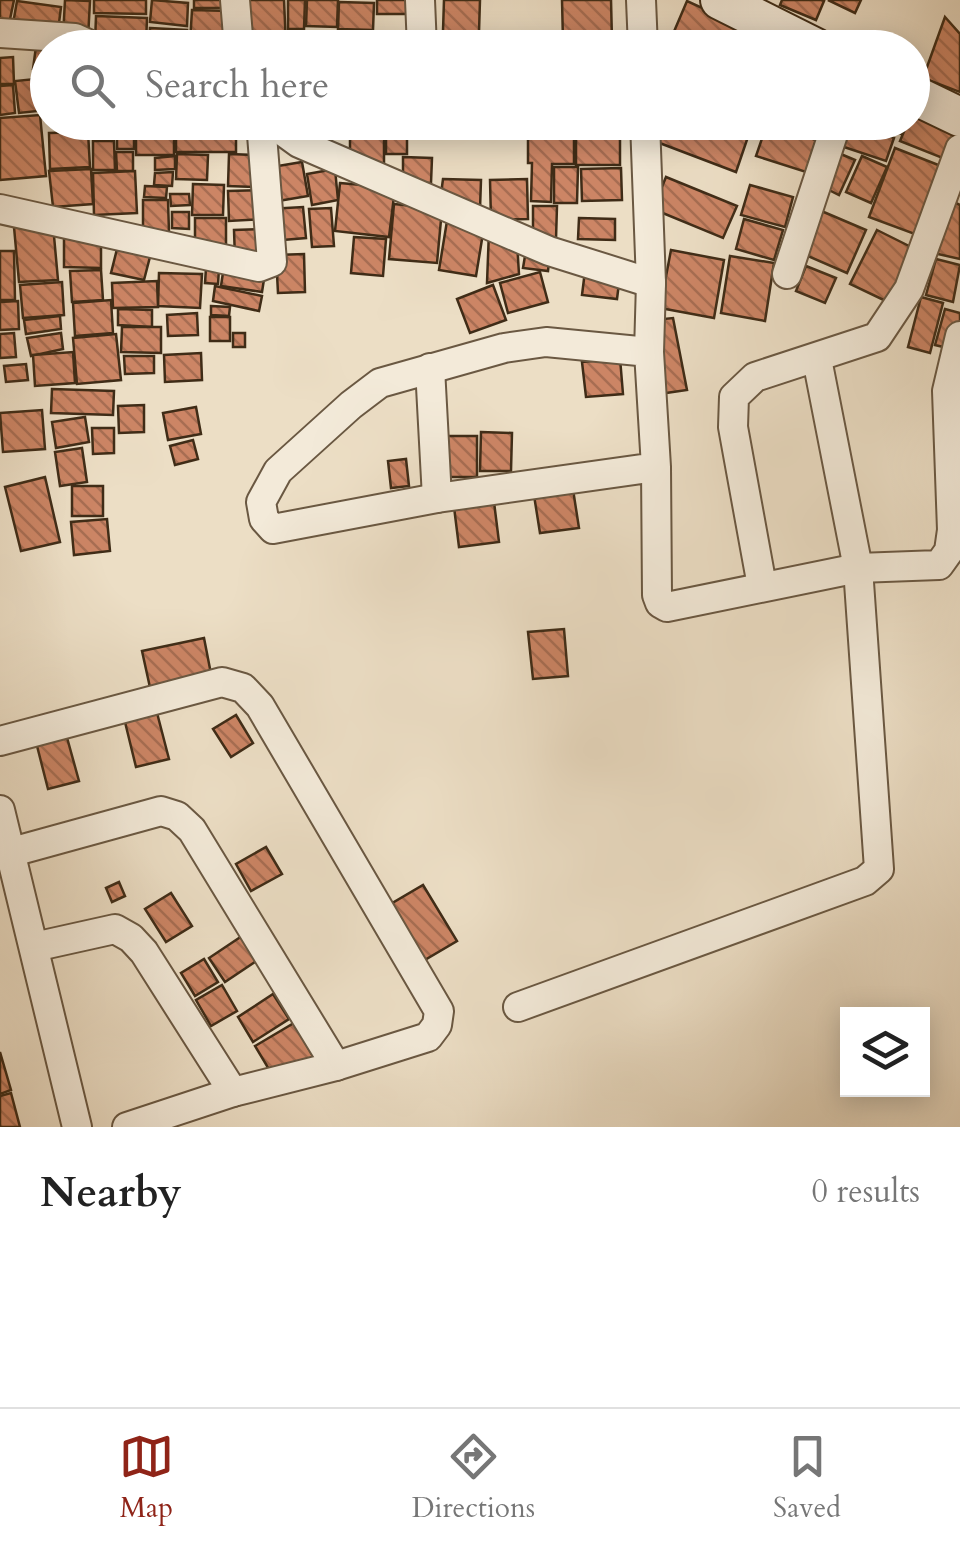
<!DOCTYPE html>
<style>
body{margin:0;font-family:Cardo,serif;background:#f2f2f2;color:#222}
.controls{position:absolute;right:30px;bottom:30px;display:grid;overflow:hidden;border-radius:0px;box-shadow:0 5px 25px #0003}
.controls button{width:90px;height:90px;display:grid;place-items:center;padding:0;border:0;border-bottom:2px solid #e0e0e0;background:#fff;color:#222;font:50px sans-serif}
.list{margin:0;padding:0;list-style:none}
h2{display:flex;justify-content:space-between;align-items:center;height:130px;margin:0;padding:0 40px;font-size:42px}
h2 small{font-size:32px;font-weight:400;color:#767676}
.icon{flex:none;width:55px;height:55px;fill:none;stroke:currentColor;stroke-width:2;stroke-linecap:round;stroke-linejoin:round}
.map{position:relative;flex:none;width:960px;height:1127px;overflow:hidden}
.search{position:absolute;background:#fff;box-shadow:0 5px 25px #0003;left:30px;right:30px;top:30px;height:110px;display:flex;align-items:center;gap:25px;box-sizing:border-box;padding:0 35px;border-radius:55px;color:#767676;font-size:38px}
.sheet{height:280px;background:#fff}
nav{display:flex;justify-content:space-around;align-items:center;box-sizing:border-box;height:140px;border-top:2px solid #e0e0e0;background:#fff;font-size:28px;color:#767676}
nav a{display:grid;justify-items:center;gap:5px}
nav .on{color:#8f2418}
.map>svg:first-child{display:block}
</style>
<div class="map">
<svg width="960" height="1127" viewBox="0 0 960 1127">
<defs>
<pattern id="building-back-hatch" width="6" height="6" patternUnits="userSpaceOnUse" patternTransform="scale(2.5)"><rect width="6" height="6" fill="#cc8565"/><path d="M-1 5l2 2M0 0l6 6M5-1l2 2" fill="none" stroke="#a76d52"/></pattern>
</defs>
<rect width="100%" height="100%" fill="#ecdec5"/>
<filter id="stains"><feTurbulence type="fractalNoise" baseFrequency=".002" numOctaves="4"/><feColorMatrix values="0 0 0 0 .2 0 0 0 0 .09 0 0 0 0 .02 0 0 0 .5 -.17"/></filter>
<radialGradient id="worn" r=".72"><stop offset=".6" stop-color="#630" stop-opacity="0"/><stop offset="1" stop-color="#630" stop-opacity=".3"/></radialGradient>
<g fill="url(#building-back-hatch)" stroke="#3f2c17" stroke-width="2.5">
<path d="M 0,0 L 14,0 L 9,24 L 0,22 Z"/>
<path d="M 65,0 L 90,1 L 88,38 L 63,37 Z"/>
<path d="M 94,0 L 146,0 L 146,14 L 94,13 Z"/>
<path d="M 152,0 L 188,3 L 187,26 L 150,22 Z"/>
<rect x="194" y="0" width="34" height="8"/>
<path d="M 240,0 L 284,0 L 286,46 L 242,47 Z"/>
<path d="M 288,0 L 305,0 L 304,29 L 288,29 Z"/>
<path d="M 307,0 L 338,0 L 337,27 L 306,26 Z"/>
<path d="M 377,0 L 418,0 L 417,14 L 377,14 Z"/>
<path d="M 444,0 L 480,0 L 479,32 L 443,31 Z"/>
<path d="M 562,0 L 611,0 L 612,40 L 563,41 Z"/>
<path d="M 782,0 L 821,0 L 824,1 L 816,20 L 780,5 Z"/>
<path d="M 828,0 L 861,0 L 855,13 Z"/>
<path d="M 17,1 L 61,7 L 58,31 L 13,24 Z"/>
<path d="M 687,1 L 768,38 L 764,48 L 667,48 Z"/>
<path d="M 339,2 L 374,3 L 373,30 L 338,29 Z"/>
<path d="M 192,10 L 230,11 L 228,45 L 190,43 Z"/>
<path d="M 96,16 L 147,18 L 146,45 L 95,43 Z"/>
<path d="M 945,17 L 960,34 L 960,92 L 923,78 Z"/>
<path d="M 150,28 L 187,30 L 186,48 L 149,48 Z"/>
<path d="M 339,32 L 355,32 L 355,47 L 339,46 Z"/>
<path d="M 356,32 L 377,32 L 377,48 L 357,48 Z"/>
<path d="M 417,32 L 417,48 L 386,48 L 386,33 Z"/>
<path d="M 301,33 L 334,33 L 333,48 L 301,48 Z"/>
<path d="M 37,39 L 48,48 L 48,71 L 33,69 Z"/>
<path d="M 13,57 L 14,84 L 0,84 L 0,58 Z"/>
<path d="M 35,79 L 38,111 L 19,113 L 15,81 Z"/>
<path d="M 13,85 L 15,113 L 0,115 L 0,86 Z"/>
<path d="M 912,110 L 960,122 L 945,159 L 900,141 L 908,122 L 912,122 Z"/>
<path d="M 40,115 L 46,176 L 0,180 L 0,118 Z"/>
<path d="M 56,122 L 88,122 L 88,129 L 56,128 Z"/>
<rect x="92" y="122" width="35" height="10"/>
<rect x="136" y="122" width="38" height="33"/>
<rect x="176" y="122" width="60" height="30"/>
<rect x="345" y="122" width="29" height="7"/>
<rect x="386" y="122" width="21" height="32"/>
<path d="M 527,122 L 567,122 L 567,130 L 527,131 Z"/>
<rect x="576" y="122" width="44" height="43"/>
<path d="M 655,122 L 753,122 L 736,172 L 657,142 Z"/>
<path d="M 849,122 L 894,138 L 886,161 L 835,144 Z"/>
<path d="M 868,122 L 905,122 L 901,134 Z"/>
<path d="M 767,124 L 816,140 L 806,172 L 756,156 Z"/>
<rect x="350" y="129" width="34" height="36"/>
<path d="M 88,132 L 90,167 L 50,169 L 49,133 Z"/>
<rect x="117" y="134" width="17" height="15"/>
<path d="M 528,135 L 574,136 L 574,164 L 552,164 L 551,202 L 531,201 L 532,163 L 528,163 Z"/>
<path d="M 93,141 L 114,141 L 115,170 L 93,170 Z"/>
<path d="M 895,148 L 946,168 L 920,236 L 869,217 Z"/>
<path d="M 116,152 L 133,152 L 133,171 L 117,171 Z"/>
<path d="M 836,152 L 855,160 L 839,195 L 821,186 Z"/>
<path d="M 177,154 L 208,155 L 207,180 L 176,179 Z"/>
<path d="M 229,154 L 255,155 L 254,187 L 228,186 Z"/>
<path d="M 175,156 L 175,169 L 155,170 L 155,158 Z"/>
<path d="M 862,156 L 887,167 L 871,203 L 846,192 Z"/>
<path d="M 403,157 L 432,158 L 431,183 L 403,183 Z"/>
<path d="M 302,162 L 308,196 L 272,202 L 266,168 Z"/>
<path d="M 554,167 L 578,167 L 577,203 L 554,203 Z"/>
<path d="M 621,168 L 622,200 L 582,201 L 581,169 Z"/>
<path d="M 91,169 L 93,204 L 53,207 L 49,171 Z"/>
<path d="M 335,169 L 338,200 L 312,205 L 307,174 Z"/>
<path d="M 135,171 L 137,213 L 94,215 L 93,173 Z"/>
<path d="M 173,172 L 172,186 L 154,185 L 155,173 Z"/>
<path d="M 666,177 L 737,206 L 723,238 L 653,209 Z"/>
<path d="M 443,179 L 481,180 L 480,209 L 441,194 Z"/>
<path d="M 527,179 L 528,219 L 491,220 L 490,180 Z"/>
<path d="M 340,183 L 395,188 L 389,237 L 335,231 Z"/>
<path d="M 193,184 L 224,185 L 223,215 L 192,215 Z"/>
<path d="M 750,185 L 793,197 L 785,227 L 741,215 Z"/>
<path d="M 145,186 L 167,187 L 166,198 L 144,197 Z"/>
<path d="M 261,190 L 263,219 L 229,221 L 228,191 Z"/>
<path d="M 170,194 L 189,194 L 190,205 L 171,206 Z"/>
<path d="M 945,198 L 960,205 L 960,259 L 929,252 Z"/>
<path d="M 143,200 L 168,200 L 169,232 L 143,233 Z"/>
<path d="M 394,204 L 442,209 L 437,263 L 389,259 Z"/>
<path d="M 533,206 L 557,206 L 556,239 L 533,238 Z"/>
<path d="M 303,207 L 306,238 L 271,241 L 269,209 Z"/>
<path d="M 331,208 L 334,246 L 312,247 L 309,209 Z"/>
<path d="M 819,210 L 866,230 L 847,273 L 801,253 Z"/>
<path d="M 172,212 L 189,212 L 189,229 L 172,228 Z"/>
<rect x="195" y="218" width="31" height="31"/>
<path d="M 579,218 L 615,219 L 615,240 L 578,239 Z"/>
<path d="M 744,219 L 783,230 L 774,260 L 736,249 Z"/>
<path d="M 447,221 L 484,227 L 476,276 L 439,270 Z"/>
<path d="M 53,225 L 58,280 L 19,282 L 14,227 Z"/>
<path d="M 264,229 L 265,258 L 235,259 L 234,230 Z"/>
<path d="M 877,230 L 917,250 L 890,303 L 850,284 Z"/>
<path d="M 489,231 L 517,242 L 519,274 L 487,283 Z"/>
<path d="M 64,234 L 101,234 L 101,268 L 64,267 Z"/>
<path d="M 354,237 L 386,239 L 383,276 L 351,273 Z"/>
<path d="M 119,241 L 152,249 L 144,280 L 111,273 Z"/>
<path d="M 526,250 L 550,253 L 548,271 L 523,268 Z"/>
<path d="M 671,250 L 724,260 L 714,318 L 660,308 Z"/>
<path d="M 0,251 L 14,251 L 15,300 L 0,300 Z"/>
<path d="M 304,254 L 305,292 L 278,293 L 276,255 Z"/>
<path d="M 730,256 L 774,263 L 765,321 L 721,313 Z"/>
<path d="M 936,259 L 960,265 L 953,302 L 926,295 Z"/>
<path d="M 224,266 L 265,273 L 262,292 L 221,286 Z"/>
<path d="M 806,266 L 836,278 L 825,303 L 796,291 Z"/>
<path d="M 206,268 L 219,269 L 218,284 L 205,283 Z"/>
<path d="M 101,270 L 103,300 L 72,302 L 70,271 Z"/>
<path d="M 585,271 L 620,275 L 617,299 L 582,295 Z"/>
<path d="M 540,272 L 548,302 L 508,313 L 500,283 Z"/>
<path d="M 159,273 L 202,274 L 200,308 L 158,306 Z"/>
<path d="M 157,281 L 158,307 L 113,308 L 112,283 Z"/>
<path d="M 62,282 L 64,315 L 23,318 L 20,285 Z"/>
<path d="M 493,285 L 506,320 L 470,333 L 457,299 Z"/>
<path d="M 215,286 L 262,296 L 259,311 L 213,301 Z"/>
<path d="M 921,297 L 943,303 L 930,353 L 908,347 Z"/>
<path d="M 111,300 L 113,333 L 75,336 L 73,303 Z"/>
<path d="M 18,301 L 19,329 L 0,330 L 0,302 Z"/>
<path d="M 211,306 L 230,307 L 229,316 L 211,315 Z"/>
<path d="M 118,309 L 152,310 L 152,327 L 118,325 Z"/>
<path d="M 945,309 L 960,313 L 960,351 L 935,345 Z"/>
<path d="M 197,313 L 198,335 L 168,336 L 167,315 Z"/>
<path d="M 60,316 L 61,329 L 26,334 L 24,320 Z"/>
<rect x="210" y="317" width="20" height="24"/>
<path d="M 673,318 L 687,390 L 659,394 L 653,320 Z"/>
<path d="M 122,327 L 161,327 L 161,353 L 121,352 Z"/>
<path d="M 14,333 L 16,357 L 0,358 L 0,334 Z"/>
<path d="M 61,333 L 63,349 L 31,356 L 27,338 Z"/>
<rect x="233" y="333" width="12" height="14"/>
<path d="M 116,334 L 121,380 L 77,384 L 73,338 Z"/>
<path d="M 73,352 L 75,383 L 35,386 L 33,355 Z"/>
<path d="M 201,353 L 202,380 L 165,382 L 164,355 Z"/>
<path d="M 124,356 L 154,356 L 154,373 L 125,374 Z"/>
<path d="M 620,358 L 623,394 L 586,397 L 582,362 Z"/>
<path d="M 26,364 L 28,380 L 6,382 L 4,366 Z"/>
<path d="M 52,389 L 114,391 L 113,415 L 51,413 Z"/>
<path d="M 144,405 L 144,432 L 119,433 L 118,406 Z"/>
<path d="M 196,407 L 201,434 L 168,440 L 163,413 Z"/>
<path d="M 42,410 L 45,449 L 3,452 L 0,413 Z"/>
<path d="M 85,417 L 89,442 L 56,448 L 52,422 Z"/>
<path d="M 92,428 L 114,428 L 114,453 L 93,454 Z"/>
<path d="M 481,432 L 512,433 L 511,471 L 480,471 Z"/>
<rect x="437" y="436" width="40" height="41"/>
<path d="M 193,440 L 198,459 L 175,465 L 170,446 Z"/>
<path d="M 82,448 L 87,482 L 60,486 L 55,452 Z"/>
<path d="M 406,459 L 409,486 L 391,488 L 388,461 Z"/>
<path d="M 45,477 L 60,542 L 21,551 L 5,487 Z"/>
<path d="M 572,483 L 579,528 L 540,533 L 533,489 Z"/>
<rect x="72" y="486" width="31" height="30"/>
<path d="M 494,502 L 499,542 L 459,547 L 454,507 Z"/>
<path d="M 107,519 L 110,551 L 74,555 L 71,522 Z"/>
<path d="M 564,629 L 568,676 L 533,679 L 528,632 Z"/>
<path d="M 204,638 L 212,679 L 151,692 L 142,651 Z"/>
<path d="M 156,709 L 169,759 L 136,767 L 124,718 Z"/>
<path d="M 236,715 L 253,743 L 231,757 L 213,729 Z"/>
<path d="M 66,734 L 79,781 L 48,789 L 36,742 Z"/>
<path d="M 266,847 L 282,874 L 251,891 L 236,864 Z"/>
<path d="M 119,882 L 125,896 L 112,902 L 106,888 Z"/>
<path d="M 423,885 L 457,941 L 423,961 L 389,905 Z"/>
<path d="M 171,893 L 192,926 L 166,942 L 145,909 Z"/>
<path d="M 242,936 L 258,960 L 225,982 L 209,958 Z"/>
<path d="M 204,959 L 218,982 L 195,996 L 181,973 Z"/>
<path d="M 222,985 L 237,1011 L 211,1026 L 196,1000 Z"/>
<path d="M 273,994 L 289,1019 L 253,1042 L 238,1017 Z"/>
<path d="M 294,1023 L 314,1058 L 276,1081 L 255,1046 Z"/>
<path d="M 0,1052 L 11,1090 L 0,1094 Z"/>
<path d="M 11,1093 L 20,1127 L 0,1127 L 0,1096 Z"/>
</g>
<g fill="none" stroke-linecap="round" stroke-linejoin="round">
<g stroke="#6a5842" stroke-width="32">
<g id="street">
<path d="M 235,0 L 239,48"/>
<path d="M 420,0 L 422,48"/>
<path d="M 641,0 L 643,48"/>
<path d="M 0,33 L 75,38 L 97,48"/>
<path d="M 270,122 L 299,143 L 549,251 L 651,283"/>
<path d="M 645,122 L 651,283 L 649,352"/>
<path d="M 0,209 L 259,267 L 272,262 L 261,122"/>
<path d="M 787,274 L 837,122"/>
<path d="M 430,368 L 437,498"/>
<path d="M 656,467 L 437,498 L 273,529 L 264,519 L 261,502 L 278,471 L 351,405 L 380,383 L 504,348 L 546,342 L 649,352 L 656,467 L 657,595 L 660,603 L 667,607 L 858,568 L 939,565 L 949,551 L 952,530 L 947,391 L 960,336"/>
<path d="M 762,586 L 733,427 L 734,397 L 755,377 L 877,337 L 909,289 L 960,149"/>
<path d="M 0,741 L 222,682 L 243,688 L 260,706 L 439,1011 L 437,1025 L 428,1037 L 336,1066"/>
<path d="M 0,810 L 77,1127"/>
<path d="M 12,852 L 161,811 L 177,816 L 192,830 L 336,1066 L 233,1092 L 144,952 L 131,938 L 115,929 L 34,947"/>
<path d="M 518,1007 L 865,881 L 879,869 L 858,568 L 817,359"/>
<path d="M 127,1127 L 233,1092"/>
</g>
</g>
<g stroke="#3f2c17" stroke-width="42">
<g id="secondary">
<path d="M 720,0 L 816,48"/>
<path d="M 912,94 L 960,117"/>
</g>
</g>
<use href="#street" stroke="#f3ead9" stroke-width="28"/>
<use href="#secondary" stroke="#f3ead9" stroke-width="38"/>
</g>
<rect width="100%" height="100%" filter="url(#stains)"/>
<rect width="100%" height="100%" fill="url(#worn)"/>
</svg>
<div class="controls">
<button><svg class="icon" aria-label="layers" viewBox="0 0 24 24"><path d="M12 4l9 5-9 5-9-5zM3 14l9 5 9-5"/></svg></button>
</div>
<div class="search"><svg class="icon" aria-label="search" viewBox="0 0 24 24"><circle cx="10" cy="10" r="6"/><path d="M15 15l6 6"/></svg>Search here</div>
</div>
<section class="sheet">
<h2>Nearby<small>0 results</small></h2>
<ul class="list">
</ul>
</section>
<nav>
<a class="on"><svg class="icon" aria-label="map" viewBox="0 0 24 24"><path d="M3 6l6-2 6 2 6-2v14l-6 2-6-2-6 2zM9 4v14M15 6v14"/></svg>Map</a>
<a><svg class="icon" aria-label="directions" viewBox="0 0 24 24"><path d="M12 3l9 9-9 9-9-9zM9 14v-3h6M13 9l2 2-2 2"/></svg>Directions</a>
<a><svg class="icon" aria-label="saved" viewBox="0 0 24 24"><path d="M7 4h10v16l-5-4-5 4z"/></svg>Saved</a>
</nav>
